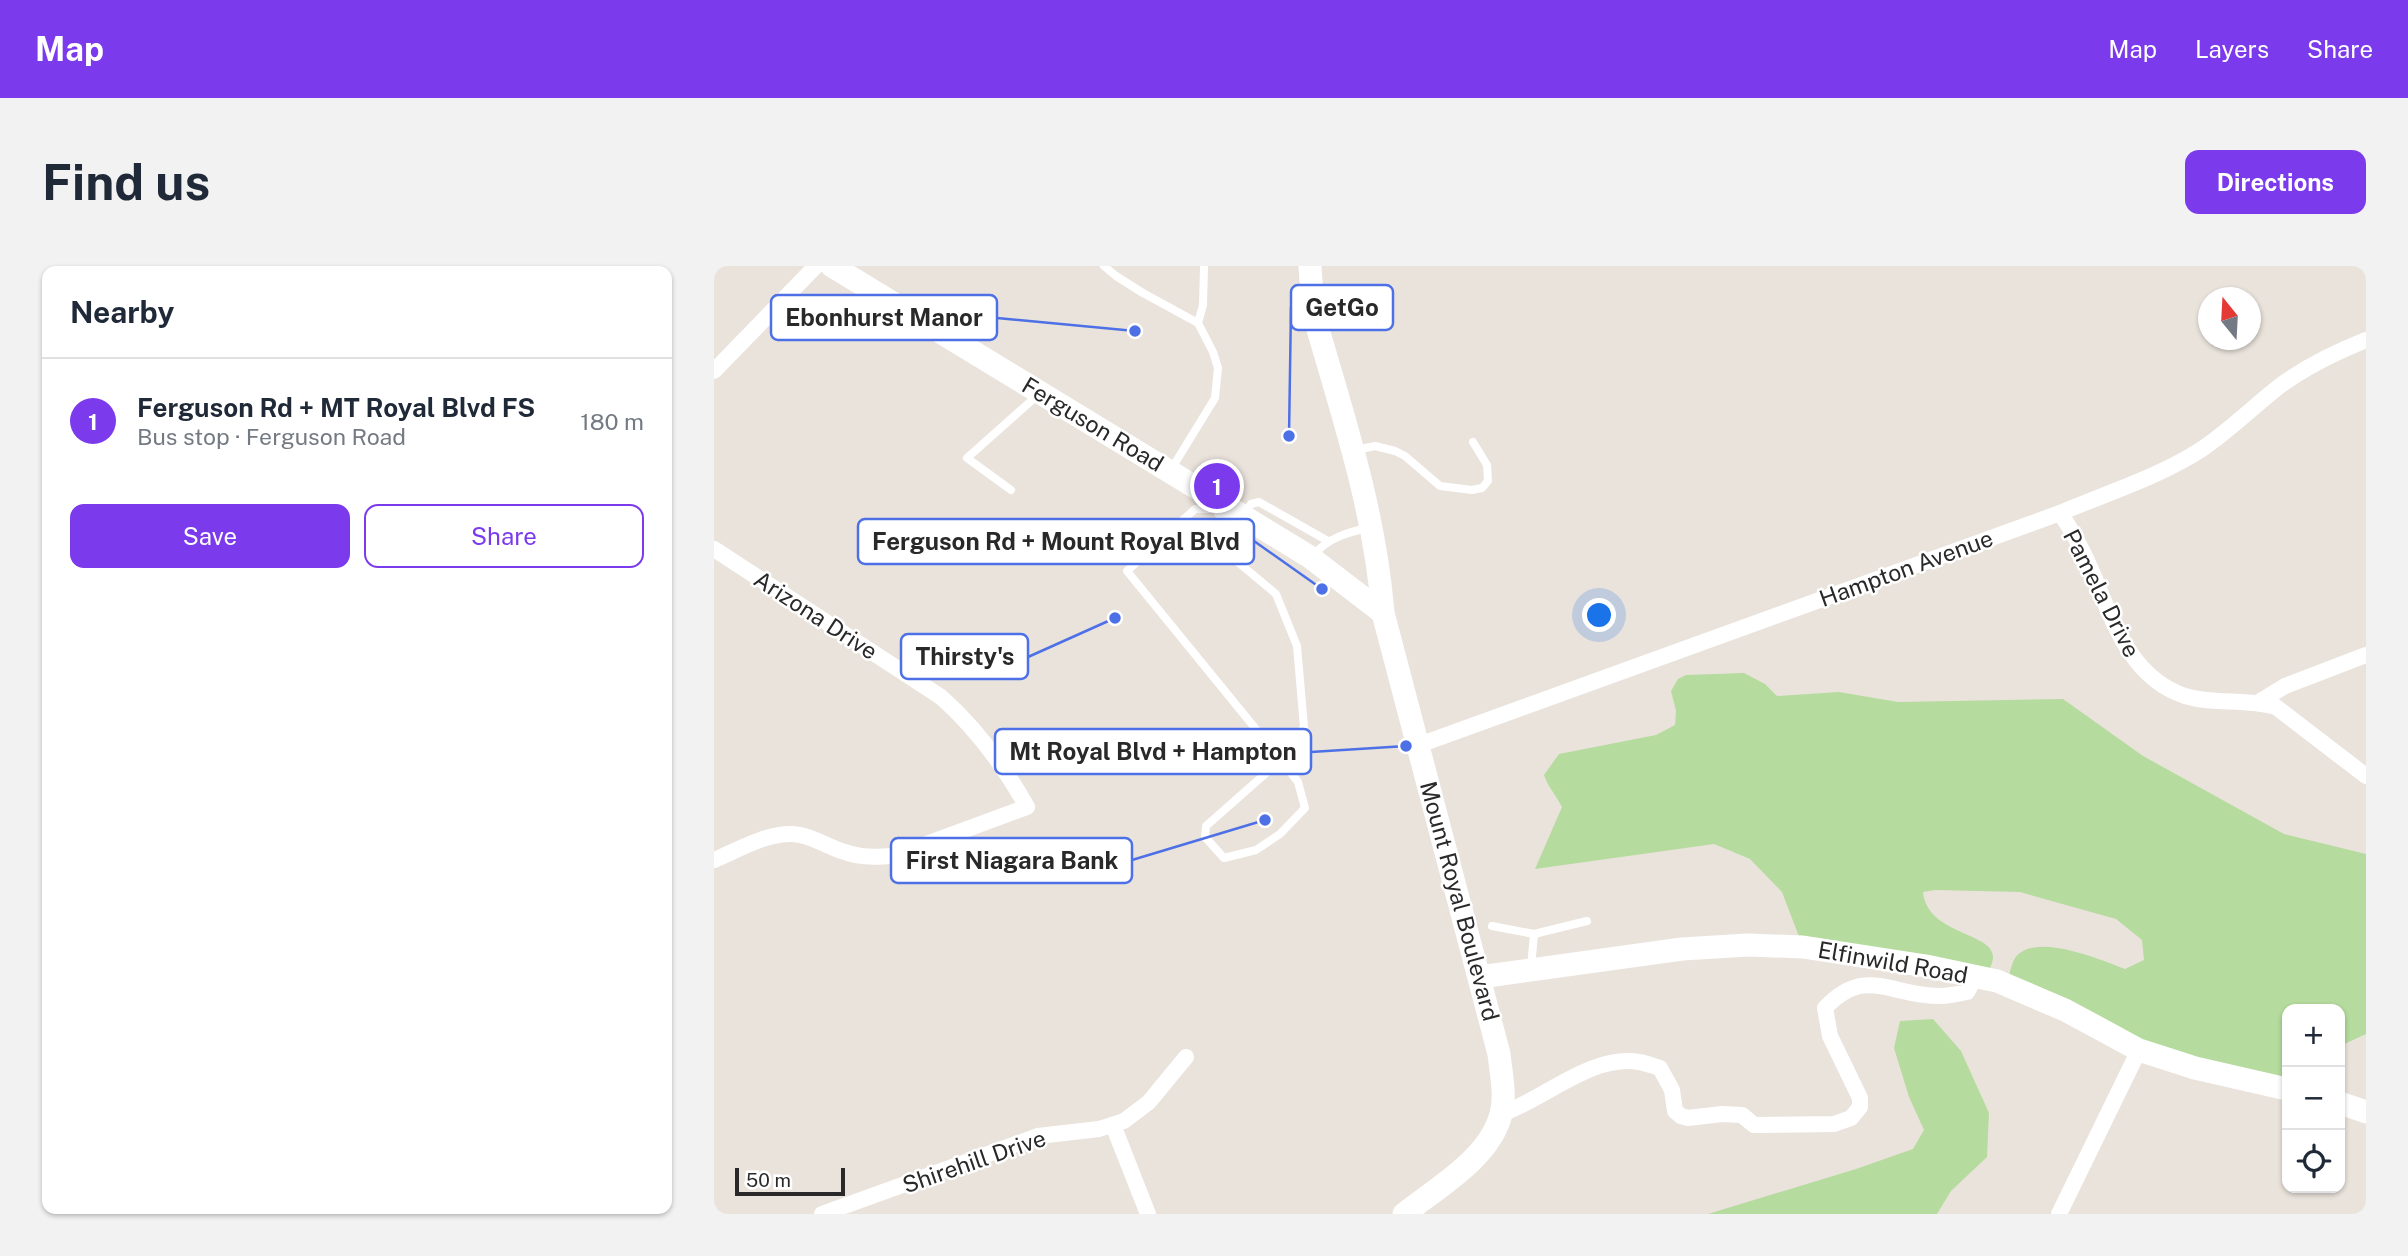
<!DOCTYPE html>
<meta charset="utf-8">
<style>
body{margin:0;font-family:"Public Sans",sans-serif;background:#f2f2f3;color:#1f2937}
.controls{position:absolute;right:21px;bottom:21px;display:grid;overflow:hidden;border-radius:14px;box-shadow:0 2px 5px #0004}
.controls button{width:63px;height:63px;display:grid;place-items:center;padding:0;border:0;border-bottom:2px solid #e0e1e3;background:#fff;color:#1f2937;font:35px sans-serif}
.compass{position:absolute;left:1484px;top:21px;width:63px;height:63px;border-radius:50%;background:#fff;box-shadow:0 2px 5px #0004;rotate:342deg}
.scale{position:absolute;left:21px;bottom:18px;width:110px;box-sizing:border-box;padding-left:7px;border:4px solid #292929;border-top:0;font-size:19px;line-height:24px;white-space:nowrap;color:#292929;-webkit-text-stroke:5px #fff;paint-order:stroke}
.you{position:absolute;left:886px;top:350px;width:24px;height:24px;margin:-18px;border:5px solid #fff;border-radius:50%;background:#1a73e8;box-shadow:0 0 0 10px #1a73e833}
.badge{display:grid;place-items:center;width:46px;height:46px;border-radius:50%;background:#7c3aed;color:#fff;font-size:23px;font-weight:700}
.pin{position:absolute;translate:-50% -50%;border:4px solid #fff;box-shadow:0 2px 7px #0006}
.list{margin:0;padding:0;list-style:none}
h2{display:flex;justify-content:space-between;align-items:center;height:91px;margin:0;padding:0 28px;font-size:30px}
h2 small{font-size:23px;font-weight:400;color:#747a83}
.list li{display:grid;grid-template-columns:46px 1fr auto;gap:21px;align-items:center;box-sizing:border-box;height:126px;padding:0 28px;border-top:2px solid #e0e1e3}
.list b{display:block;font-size:26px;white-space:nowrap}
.list p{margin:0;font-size:23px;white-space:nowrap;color:#747a83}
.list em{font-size:23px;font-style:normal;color:#747a83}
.actions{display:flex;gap:14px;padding:21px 28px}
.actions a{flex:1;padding:16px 0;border:2px solid #7c3aed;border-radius:14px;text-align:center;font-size:24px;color:#7c3aed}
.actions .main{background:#7c3aed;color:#fff}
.icon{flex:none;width:38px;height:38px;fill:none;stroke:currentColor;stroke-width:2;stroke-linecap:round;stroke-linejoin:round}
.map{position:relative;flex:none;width:1652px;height:948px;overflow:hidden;border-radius:14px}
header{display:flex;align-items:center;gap:42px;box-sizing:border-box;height:98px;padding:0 35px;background:#7c3aed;color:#fff}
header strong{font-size:33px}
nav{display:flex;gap:38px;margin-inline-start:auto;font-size:24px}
.intro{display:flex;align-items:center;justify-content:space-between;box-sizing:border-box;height:168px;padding:0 42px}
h1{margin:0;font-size:49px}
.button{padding:18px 32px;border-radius:14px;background:#7c3aed;color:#fff;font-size:24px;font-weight:700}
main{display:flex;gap:42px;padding:0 42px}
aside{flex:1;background:#fff;border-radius:14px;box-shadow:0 2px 5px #0004}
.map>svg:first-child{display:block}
</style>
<header>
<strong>Map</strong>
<nav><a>Map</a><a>Layers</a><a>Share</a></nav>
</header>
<div class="intro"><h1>Find us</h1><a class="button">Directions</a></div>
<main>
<aside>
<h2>Nearby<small></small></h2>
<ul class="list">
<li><span class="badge">1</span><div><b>Ferguson Rd + MT Royal Blvd FS</b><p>Bus stop · Ferguson Road</p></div><em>180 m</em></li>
</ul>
<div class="actions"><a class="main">Save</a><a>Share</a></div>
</aside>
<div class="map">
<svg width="1652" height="948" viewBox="0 0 1652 948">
<rect width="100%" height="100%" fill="#eae3dc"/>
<g fill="#b5db9e">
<path d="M 1030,407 L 1051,418 L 1063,430 L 1125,426 L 1184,436 L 1349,433 L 1429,490 L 1570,568 L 1652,588 L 1652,768 L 1626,780 L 1626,743 L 1573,743 L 1573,823 L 1481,802 L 1292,719 C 1295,711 1297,699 1301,692 C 1320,665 1387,694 1411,703 L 1430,694 L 1428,674 L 1402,653 L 1306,626 L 1221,624 L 1209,626 C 1213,669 1279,666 1279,691 C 1279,697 1274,706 1272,712 L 1089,681 L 1068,626 L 1036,593 L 1000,578 L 821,603 L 848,541 C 842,529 834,521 830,509 L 845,488 L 942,469 L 961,459 L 962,445 L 957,425 L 964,413 L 972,409 Z"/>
<path d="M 1219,753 L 1247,785 L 1275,847 L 1273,891 L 1237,925 L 1223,948 L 994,948 L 1142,903 L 1199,883 L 1210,864 L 1195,831 L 1180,782 L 1186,755 Z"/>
</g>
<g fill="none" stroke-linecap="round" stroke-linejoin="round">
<g stroke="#fff" stroke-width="8">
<path d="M 390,0 L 402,10 L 429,27 L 484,57 L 499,86 L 504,102 L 501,132 L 458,202"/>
<path d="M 484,57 L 489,39 L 490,0"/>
<path d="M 642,184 L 661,180 L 681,185 L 691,190 L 726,220 L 758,224 L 768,222 L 774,215 L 773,199 L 759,176"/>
<path d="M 297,224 L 253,192 L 325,128"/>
<path d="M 529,249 L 537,238 L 545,236 L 614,275"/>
<path d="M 471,252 L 562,328 L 583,380 L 590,461 L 567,494 L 413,305 L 481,243 L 502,243 L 503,241"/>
<path d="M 495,273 L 508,255 L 502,243"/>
<path d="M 599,289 C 615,272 633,266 655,262"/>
<path d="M 567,494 L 584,516 L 591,542 L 566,568 L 542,584 L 510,592 L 491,571 L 492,560 Z"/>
<path d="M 778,660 L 820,668 L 817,701"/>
<path d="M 820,668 L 873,655"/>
</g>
<g stroke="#fff" stroke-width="16">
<path d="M 0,105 L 102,0"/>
<path d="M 1346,247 C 1357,263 1367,281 1375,299 C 1397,348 1413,411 1471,430 C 1501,439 1530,432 1562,441 L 1652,510"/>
<path d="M 0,283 L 227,431 C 262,462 290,500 313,541 L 180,590 C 163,591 147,592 131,586 C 113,581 98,569 79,568 C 52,567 24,584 0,594"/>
<path d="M 1545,436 L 1571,420 L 1652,389"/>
<path d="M 705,479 L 1346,247 C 1393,227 1445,211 1488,183 C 1516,164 1540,140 1567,119 C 1593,100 1622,86 1652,74"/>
<path d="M 787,848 C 831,833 877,788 925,796 C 932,797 939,800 946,802 L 958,824 L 961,845 L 967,850 L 974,852 L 1008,848 L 1028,849 L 1040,859 L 1120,858 L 1137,852 L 1146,841 L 1146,832 L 1116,770 L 1111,742 C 1152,699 1176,730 1225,730 C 1234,730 1244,728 1253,726 L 1262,710"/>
<path d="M 399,859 L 434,948"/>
<path d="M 108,948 L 324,870 L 385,863 L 410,855 L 435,836 L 472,791"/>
<path d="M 1345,948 L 1425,784"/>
</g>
<g stroke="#fff" stroke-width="23">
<path d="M 118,0 L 596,291 L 669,347"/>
<path d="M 596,0 L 598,32 L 603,60 C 631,156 661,247 669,347 L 785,788 C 787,807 792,829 787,848 C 776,892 724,921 690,948"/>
<path d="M 766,711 L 968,683 L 1034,679 L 1089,681 L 1212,700 L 1283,715 L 1351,744 L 1425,784 L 1481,802 L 1573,823"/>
<path d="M 1626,837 L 1652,846"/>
</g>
</g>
<g text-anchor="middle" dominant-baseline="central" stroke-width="5" stroke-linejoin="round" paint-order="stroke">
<g font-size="23" fill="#292929" stroke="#fff">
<text transform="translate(379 158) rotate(31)">Ferguson Road</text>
<text transform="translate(1192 302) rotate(-20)">Hampton Avenue</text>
<text transform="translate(1388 327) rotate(63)">Pamela Drive</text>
<text transform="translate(102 349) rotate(33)">Arizona Drive</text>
<text transform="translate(746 635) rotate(75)">Mount Royal Boulevard</text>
<text transform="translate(1179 696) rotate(10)">Elfinwild Road</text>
<text transform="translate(260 895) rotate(-19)">Shirehill Drive</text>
</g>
</g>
<path fill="none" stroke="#4d70e6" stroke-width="2.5" d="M575 170L577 41M421 65L283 52M608 323L540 275M401 352L314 391M692 480L597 486M551 554L418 594"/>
<g fill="#4d70e6" stroke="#fff" stroke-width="2.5">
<circle cx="575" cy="170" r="7"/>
<circle cx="421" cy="65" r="7"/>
<circle cx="608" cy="323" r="7"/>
<circle cx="401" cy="352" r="7"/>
<circle cx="692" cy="480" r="7"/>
<circle cx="551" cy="554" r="7"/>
</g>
<g fill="#fff" stroke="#4d70e6" stroke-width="2.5">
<rect x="577" y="19" width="102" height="45" rx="7"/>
<rect x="57" y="29" width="226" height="45" rx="7"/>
<rect x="144" y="253" width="396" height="45" rx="7"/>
<rect x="187" y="368" width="127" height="45" rx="7"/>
<rect x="281" y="463" width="316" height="45" rx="7"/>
<rect x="177" y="572" width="241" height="45" rx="7"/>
</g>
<g font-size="24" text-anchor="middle" font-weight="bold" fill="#292929">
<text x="628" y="50">GetGo</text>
<text x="170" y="60">Ebonhurst Manor</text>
<text x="342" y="284">Ferguson Rd + Mount Royal Blvd</text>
<text x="251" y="399">Thirsty's</text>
<text x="439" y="494">Mt Royal Blvd + Hampton</text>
<text x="298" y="603">First Niagara Bank</text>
</g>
</svg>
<div class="controls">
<button>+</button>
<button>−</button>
<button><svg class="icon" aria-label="locate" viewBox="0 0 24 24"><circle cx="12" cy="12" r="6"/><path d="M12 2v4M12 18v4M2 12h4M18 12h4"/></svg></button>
</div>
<svg class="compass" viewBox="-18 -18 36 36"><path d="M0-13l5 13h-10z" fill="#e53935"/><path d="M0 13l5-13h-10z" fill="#747a83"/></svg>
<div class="scale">50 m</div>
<div class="you"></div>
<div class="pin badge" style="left:503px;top:220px">1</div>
</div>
</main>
